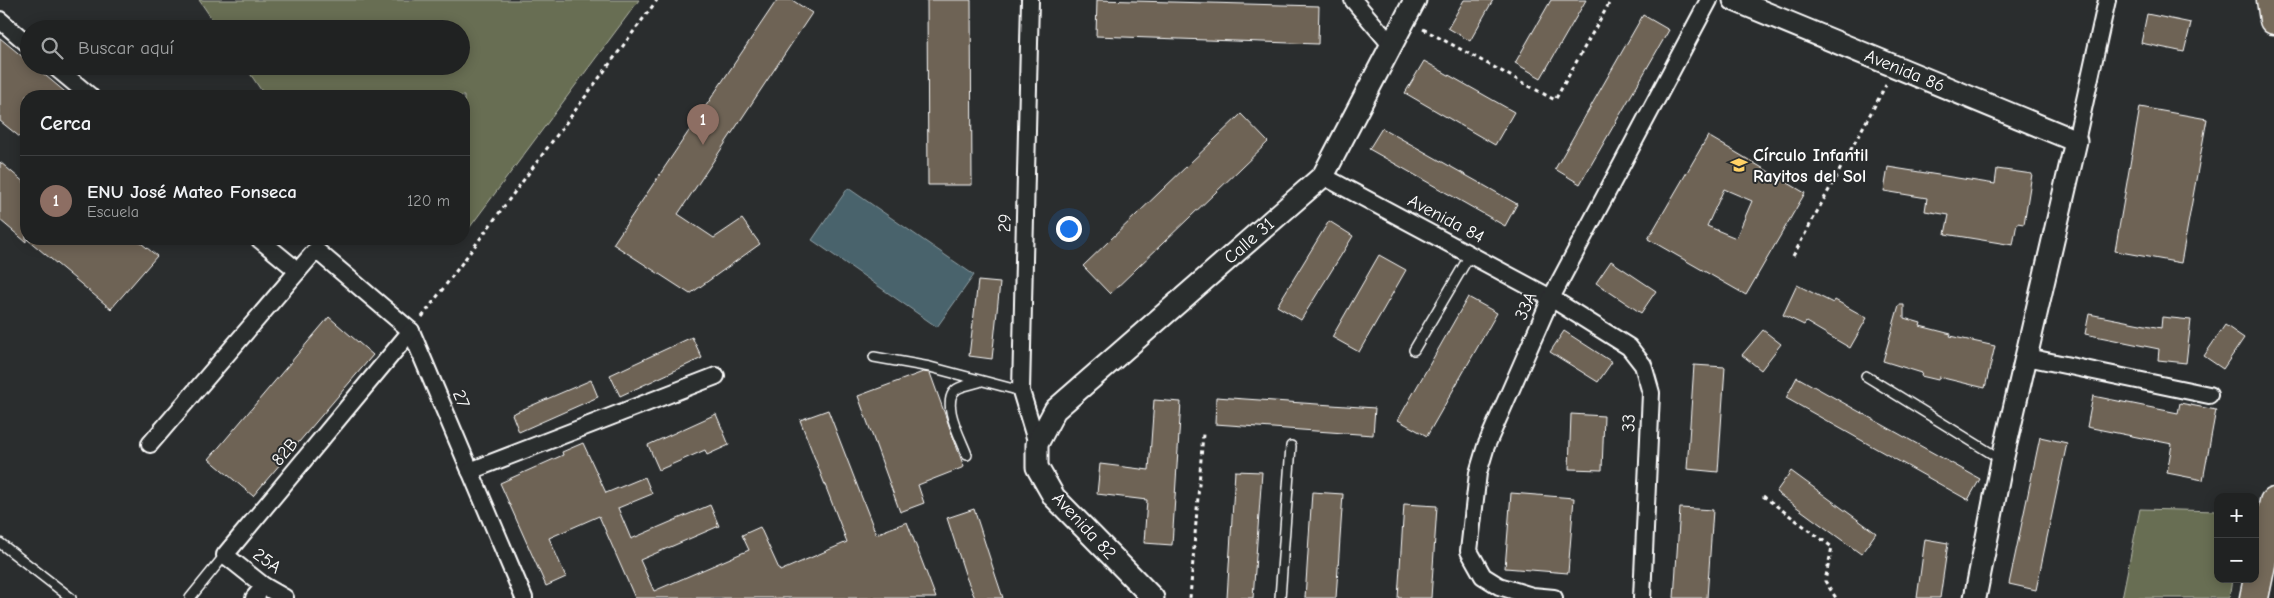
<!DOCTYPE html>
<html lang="es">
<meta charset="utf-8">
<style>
body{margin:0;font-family:"Comic Neue",sans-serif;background:#2d2f2f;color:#f1f3f6}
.controls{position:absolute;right:15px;bottom:15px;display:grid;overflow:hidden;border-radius:10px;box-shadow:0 2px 12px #0003}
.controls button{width:45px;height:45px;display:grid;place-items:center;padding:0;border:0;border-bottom:1px solid #3d3f40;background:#202222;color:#f1f3f6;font:25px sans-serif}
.you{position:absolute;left:1068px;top:228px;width:18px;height:18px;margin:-12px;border:4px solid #fff;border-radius:50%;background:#1a73e8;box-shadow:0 0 0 8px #1a73e833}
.badge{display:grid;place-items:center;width:32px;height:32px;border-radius:50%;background:#ffd166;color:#fff;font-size:16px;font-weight:700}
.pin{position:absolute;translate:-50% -41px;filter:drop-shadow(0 1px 2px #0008)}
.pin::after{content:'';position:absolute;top:26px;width:18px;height:15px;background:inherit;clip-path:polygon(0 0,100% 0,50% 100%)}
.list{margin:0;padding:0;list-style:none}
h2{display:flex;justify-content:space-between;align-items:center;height:65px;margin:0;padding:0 20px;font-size:21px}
h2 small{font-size:16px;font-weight:400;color:#a2a4a5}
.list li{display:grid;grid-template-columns:32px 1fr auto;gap:15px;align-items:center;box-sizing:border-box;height:90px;padding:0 20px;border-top:1px solid #3d3f40}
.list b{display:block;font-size:19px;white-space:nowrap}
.list p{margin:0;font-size:16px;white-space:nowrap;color:#a2a4a5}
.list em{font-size:16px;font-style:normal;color:#a2a4a5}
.icon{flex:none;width:28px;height:28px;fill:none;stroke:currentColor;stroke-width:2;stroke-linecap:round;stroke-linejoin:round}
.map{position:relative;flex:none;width:2274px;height:598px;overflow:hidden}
.search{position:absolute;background:#202222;box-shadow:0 2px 12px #0003;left:20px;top:20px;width:450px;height:55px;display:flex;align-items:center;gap:12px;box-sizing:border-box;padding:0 18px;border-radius:28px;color:#a2a4a5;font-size:19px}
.panel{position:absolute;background:#202222;box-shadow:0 2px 12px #0003;left:20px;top:90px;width:450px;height:155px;border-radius:20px}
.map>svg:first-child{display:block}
</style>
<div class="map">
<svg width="2274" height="598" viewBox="0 0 2274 598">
<rect width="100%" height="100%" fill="#2a2d2e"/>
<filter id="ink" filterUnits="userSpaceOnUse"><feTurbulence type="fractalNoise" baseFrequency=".02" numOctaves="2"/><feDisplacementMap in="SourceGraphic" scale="10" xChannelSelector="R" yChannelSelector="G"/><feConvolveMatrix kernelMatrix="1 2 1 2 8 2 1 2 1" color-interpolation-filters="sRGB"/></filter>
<g filter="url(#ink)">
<g fill="#676e53" stroke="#b3b6a9">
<path d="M 199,0 L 639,0 L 464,235 L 464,96 L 265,96 L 245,66 L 461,66 L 461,29 L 219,29 Z"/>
<path d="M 2140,509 L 2218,511 L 2218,579 L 2232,579 L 2229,598 L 2122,598 Z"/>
</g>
<path fill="#48636c" stroke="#91a1a7" d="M 848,188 L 974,275 L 937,327 L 812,240 Z"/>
<g fill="#6e6355" stroke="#fff" fill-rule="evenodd">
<path d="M 777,0 L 792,0 L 812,13 L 678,214 L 714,238 L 742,219 L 760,244 L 690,294 L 613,244 Z"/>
<path d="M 927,0 L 971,0 L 972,185 L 928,185 Z"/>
<path d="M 1097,0 L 1319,6 L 1318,44 L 1096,36 Z"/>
<path d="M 1464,0 L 1493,0 L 1470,41 L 1448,28 Z"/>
<path d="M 1551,0 L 1586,0 L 1541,78 L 1515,63 Z"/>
<path d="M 2147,14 L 2191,23 L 2184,52 L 2141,43 Z"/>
<path d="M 1643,15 L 1669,30 L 1580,184 L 1555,169 Z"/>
<path d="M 0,38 L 29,62 L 29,66 L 34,66 L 70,96 L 26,96 L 26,142 L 0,121 Z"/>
<path d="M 1424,61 L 1514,112 L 1495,145 L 1405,93 Z"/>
<path d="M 2140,107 L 2207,119 L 2181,263 L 2115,251 Z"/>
<path d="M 1241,114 L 1268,142 L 1110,294 L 1083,266 Z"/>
<path d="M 1382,128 L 1517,204 L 1505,226 L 1369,149 Z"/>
<path d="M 1708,136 L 1805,193 L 1746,295 L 1648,239 ZM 1724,189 L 1752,201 L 1736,238 L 1707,226 Z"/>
<path d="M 0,162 L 26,184 L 26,242 L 0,220 Z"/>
<path d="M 1888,167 L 1995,184 L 1997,169 L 2032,174 L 2024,224 L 2017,223 L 2013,245 L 1945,234 L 1949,215 L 1925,211 L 1927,198 L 1884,191 Z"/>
<path d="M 1329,221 L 1353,236 L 1301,320 L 1277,306 Z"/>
<path d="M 27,239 L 136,239 L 157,256 L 111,309 Z"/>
<path d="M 1379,255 L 1406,270 L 1359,352 L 1332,337 Z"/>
<path d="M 1611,261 L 1656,291 L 1641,313 L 1596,283 Z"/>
<path d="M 978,281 L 1000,283 L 992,359 L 969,356 Z"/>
<path d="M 1797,285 L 1833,303 L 1835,300 L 1867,318 L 1850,348 L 1806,322 L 1804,325 L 1783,315 Z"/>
<path d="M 1468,297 L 1497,313 L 1427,436 L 1398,420 Z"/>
<path d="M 1899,305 L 1904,305 L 1904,318 L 1921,323 L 1920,326 L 1951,334 L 1950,336 L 1995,346 L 1985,388 L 1939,377 L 1938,380 L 1921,376 L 1922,373 L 1883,361 Z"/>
<path d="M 2089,314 L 2161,328 L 2162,317 L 2191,320 L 2186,363 L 2158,360 L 2159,349 L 2085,334 Z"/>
<path d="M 329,317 L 373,355 L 253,496 L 209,459 Z"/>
<path d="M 2225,325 L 2244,338 L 2223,369 L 2204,356 Z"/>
<path d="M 1763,330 L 1781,344 L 1761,370 L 1742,355 Z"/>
<path d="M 1564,331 L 1612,362 L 1598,382 L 1550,352 Z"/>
<path d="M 692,337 L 702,358 L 620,396 L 610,375 Z"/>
<path d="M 1694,365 L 1725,367 L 1718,472 L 1687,469 Z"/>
<path d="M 923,372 L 930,373 L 964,467 L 918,485 L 924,503 L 900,512 L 858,396 Z"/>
<path d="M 1797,377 L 1980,479 L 1968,500 L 1786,398 Z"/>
<path d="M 591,380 L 598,397 L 519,432 L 512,414 Z"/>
<path d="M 2093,396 L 2178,413 L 2180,403 L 2216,410 L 2203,480 L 2167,473 L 2172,444 L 2087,427 Z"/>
<path d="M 1216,397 L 1375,408 L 1373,435 L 1215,424 Z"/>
<path d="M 1154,400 L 1181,402 L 1172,545 L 1144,543 L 1147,500 L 1097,494 L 1100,464 L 1149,470 Z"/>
<path d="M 828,410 L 876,534 L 907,522 L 936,598 L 635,598 L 599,516 L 549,538 L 566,577 L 546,586 L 500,483 L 563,455 L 562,452 L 583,443 L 606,493 L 645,477 L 652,494 L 618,508 L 631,539 L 710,505 L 719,526 L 640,560 L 654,591 L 749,550 L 742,535 L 760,527 L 780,571 L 847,542 L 800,420 Z"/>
<path d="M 716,414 L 729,445 L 707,455 L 705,450 L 659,470 L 648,445 Z"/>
<path d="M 1571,414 L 1604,416 L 1602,470 L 1569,469 Z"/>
<path d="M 2040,437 L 2067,443 L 2036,590 L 2009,584 Z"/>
<path d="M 1235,471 L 1262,472 L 1253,598 L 1227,598 Z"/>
<path d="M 1791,471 L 1876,533 L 1861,554 L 1776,492 Z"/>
<path d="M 1312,492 L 1343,494 L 1336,598 L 1305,598 Z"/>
<path d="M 1511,493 L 1574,498 L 1568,573 L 1505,568 Z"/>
<path d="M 1404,504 L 1437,506 L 1431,598 L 1398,598 Z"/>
<path d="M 1680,508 L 1713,510 L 1707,598 L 1674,598 Z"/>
<path d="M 974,509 L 996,577 L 1003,598 L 975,598 L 966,577 L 947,518 Z"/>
<path d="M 1925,539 L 1948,543 L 1940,598 L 1917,598 Z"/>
</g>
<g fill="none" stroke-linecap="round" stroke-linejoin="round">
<g stroke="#fff" stroke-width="12">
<g id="service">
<path d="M 1414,350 L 1470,255"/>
<path d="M 874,357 L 930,367 L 1021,391"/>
<path d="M 1866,376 L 2002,460"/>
<path d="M 967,455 C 962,440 939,401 957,389 C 963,385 973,384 979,382"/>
<path d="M 0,543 L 71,598"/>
<path d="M 190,598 L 225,555"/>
<path d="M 1280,598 L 1291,446"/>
</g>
</g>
<g stroke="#fff" stroke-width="20">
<g id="minor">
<path d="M 1030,0 L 1021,391 L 1037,444"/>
<path d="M 1353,0 L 1392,46"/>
<path d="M 0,20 L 29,45"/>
<path d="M 54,66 L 90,96"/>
<path d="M 2076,141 L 2107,0"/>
<path d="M 1323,176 L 1551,298 L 1629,347 L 1643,365 L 1651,393 L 1642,598"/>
<path d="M 259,239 L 298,271"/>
<path d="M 2027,357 L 2209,395"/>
<path d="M 150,444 L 316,250 L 411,331 L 524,598"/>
<path d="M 470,471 L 716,376"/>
<path d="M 254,598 L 264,586"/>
<path d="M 285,598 L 264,586 L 225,555 L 411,331"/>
<path d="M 1554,598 L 1532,596 L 1499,586 L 1483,576 L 1469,551 L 1478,473 L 1486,446 L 1551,298 L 1709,0"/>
</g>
</g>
<g stroke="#fff" stroke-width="25">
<g id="tertiary">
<path id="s1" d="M 1734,0 L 2076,141 L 2002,461 L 1975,598"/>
<path id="s2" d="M 1153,598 L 1054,497 L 1037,467 L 1037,444 L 1055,410 L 1323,176 L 1415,0"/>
</g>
</g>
<g stroke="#fff" stroke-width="31">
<g id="trunk">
<path d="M 2271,0 L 2274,20"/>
<path d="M 2254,598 L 2274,502"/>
</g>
</g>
<g stroke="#fff" stroke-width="3" stroke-dasharray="4 4" stroke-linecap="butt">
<path d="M 1423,29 L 1555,100 L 1611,0"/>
<path d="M 1793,256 L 1886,85"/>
<path d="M 422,317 L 657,0"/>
<path d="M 1763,496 L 1832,547 L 1825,581 L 1836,598"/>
<path d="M 1190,598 L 1203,434"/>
</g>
<use href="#service" stroke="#2a2d2e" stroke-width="9"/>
<use href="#minor" stroke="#2a2d2e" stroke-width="16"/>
<use href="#tertiary" stroke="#2a2d2e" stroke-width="21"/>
<use href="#trunk" stroke="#746a5a" stroke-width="28"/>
</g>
</g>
<defs>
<g id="school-bare" transform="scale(1.35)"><path d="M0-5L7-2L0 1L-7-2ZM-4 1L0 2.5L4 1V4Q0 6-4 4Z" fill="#ffd166" stroke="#2a2d2e" stroke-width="2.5" paint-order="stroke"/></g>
</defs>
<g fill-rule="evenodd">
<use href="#school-bare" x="1739" y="165"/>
</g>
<g text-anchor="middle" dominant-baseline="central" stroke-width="4" stroke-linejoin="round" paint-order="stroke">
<g font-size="18" fill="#fff" stroke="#2a2d2e">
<text stroke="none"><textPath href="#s1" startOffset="185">Avenida 86</textPath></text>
<text transform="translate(1446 219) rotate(28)">Avenida 84</text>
<text transform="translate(1005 223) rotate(-89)">29</text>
<text stroke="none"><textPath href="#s2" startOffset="495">Calle 31</textPath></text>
<text transform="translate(1526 306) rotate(-66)">33A</text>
<text transform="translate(461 399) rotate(67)">27</text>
<text transform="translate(1629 423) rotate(-88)">33</text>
<text transform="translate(285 452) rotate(-50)">82B</text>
<text transform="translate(1084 526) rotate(47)">Avenida 82</text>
<text transform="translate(267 561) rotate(36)">25A</text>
</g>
<g font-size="18" font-weight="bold" fill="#fff" stroke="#2a2d2e" text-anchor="start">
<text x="1753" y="155">Círculo Infantil<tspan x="1753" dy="21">Rayitos del Sol</tspan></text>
</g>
</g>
</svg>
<div class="controls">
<button>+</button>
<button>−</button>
</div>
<div class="you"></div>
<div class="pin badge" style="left:703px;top:145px;background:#8d6e63">1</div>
<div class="search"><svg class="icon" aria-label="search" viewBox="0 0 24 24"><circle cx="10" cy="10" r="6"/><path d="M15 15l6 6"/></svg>Buscar aquí</div>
<section class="panel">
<h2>Cerca<small></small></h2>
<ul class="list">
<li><span class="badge" style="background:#8d6e63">1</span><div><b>ENU José Mateo Fonseca</b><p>Escuela</p></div><em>120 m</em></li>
</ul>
</section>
</div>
